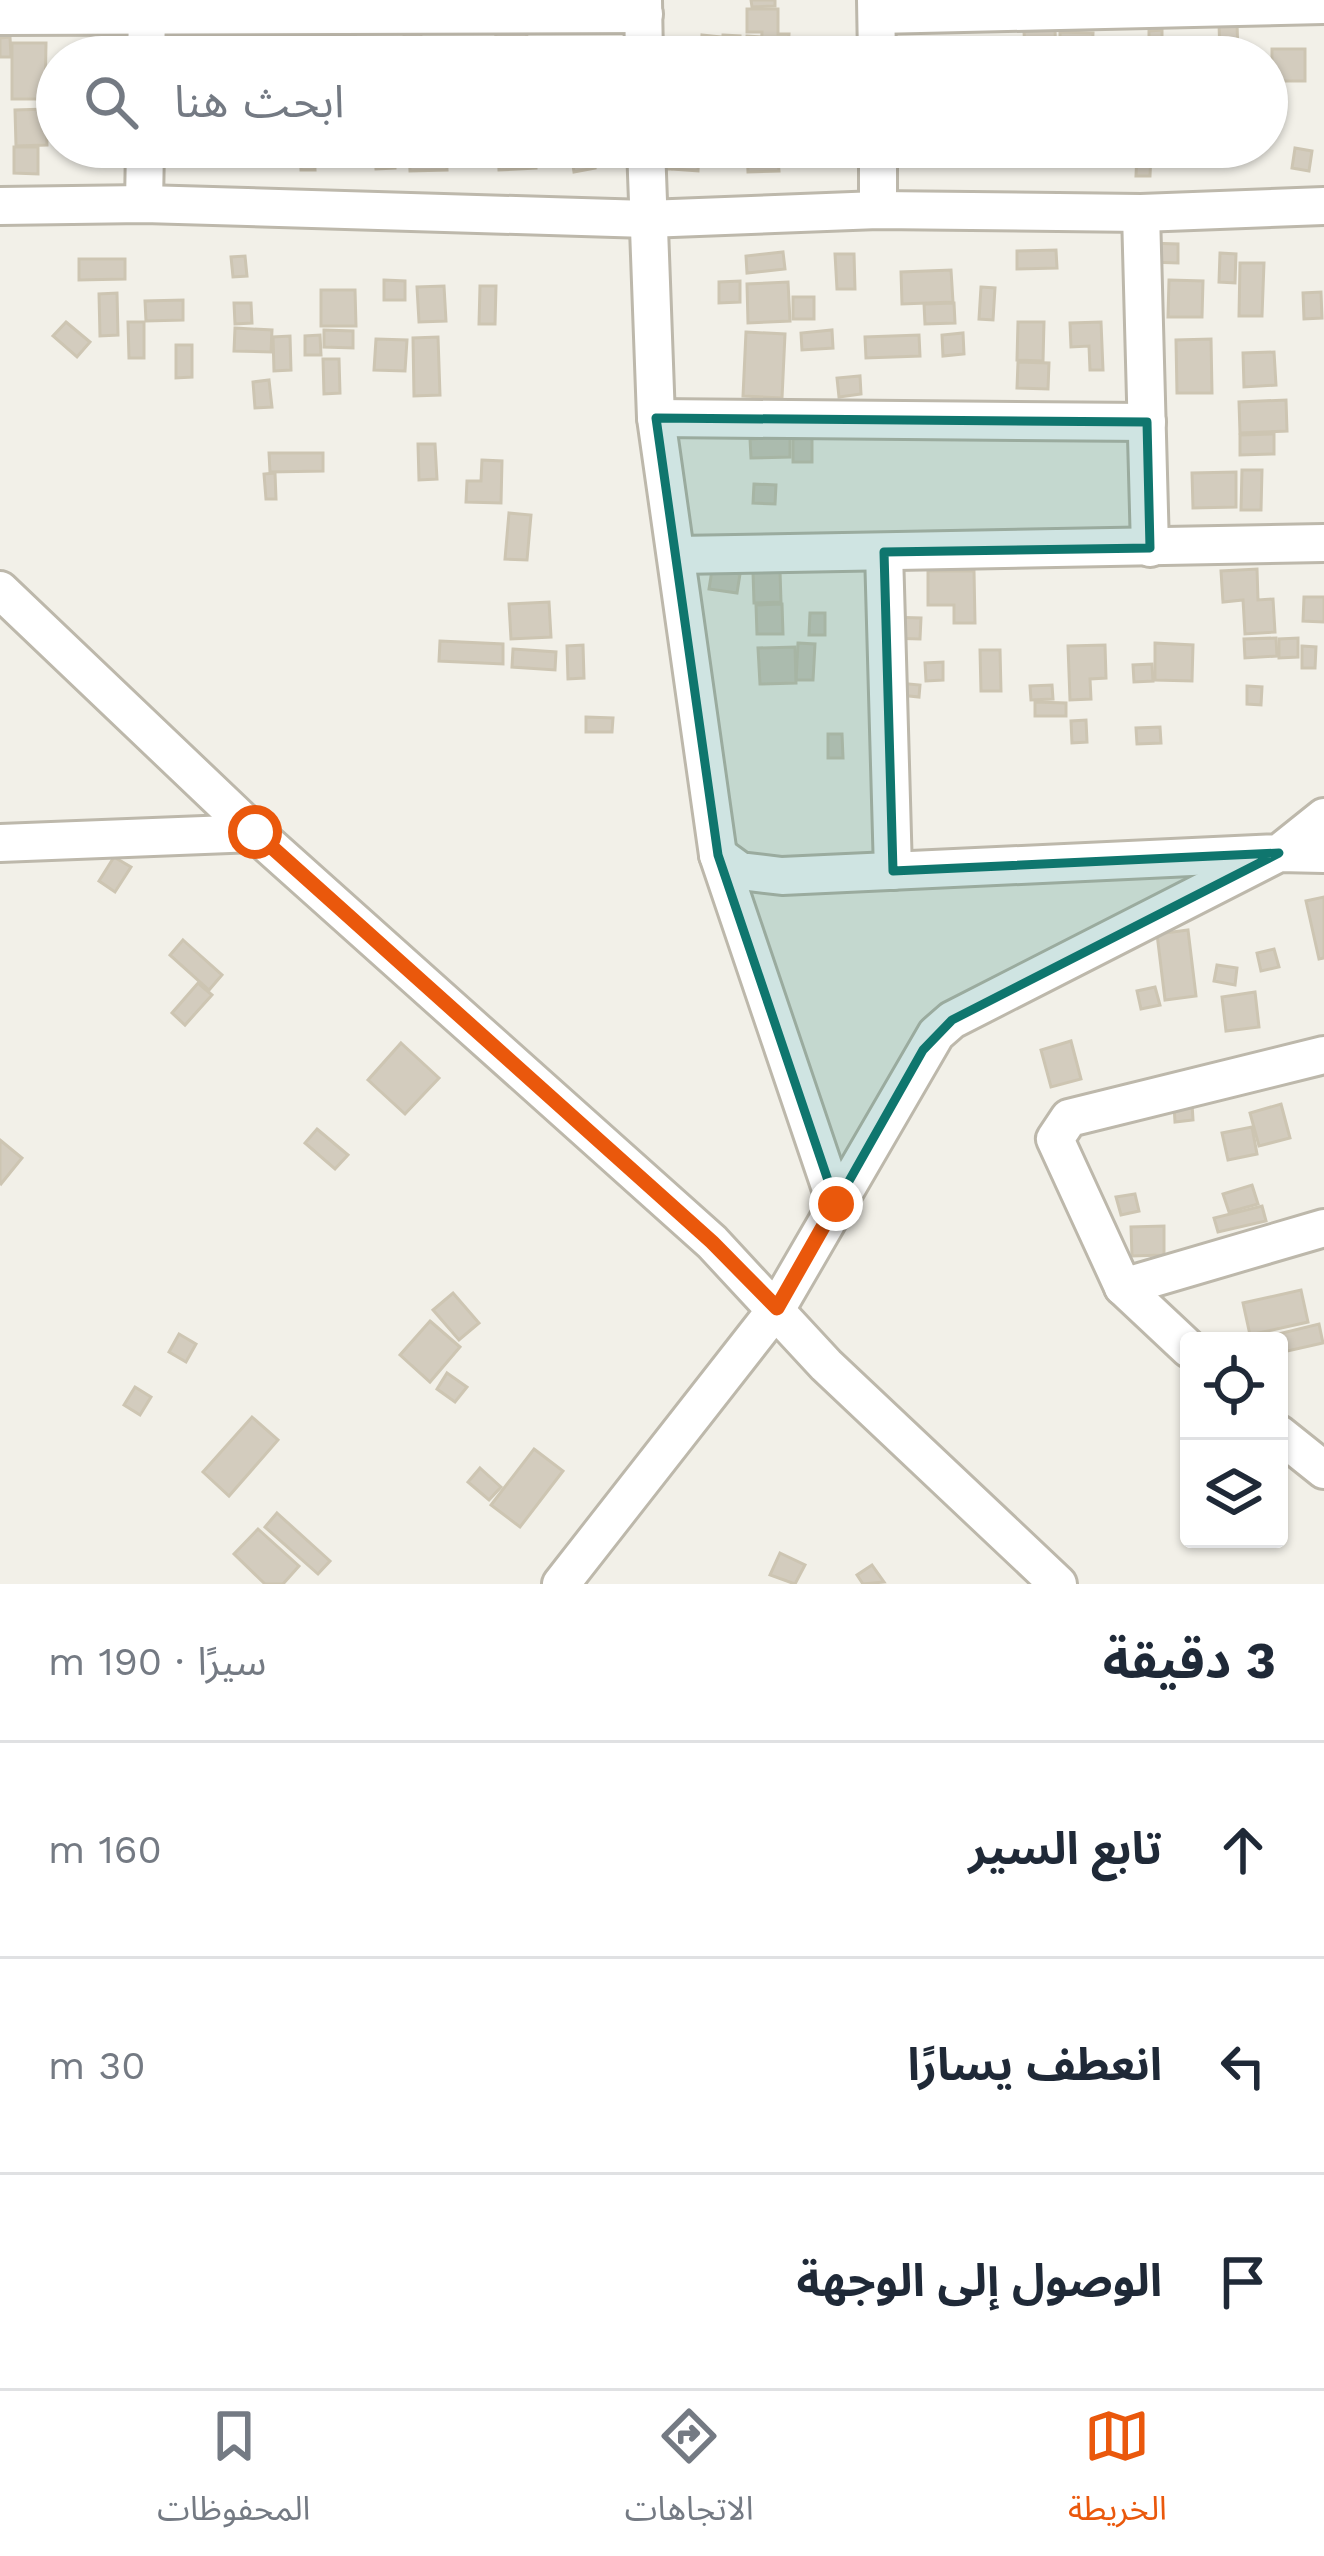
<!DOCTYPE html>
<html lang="ar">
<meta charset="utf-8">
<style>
body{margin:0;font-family:"Work Sans","Noto Sans Arabic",sans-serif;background:#f2f2f3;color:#1f2937;direction:rtl}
.controls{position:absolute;right:36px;bottom:36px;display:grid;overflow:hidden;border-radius:12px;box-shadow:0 3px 9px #0004}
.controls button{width:108px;height:108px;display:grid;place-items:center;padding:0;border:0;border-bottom:3px solid #e0e1e3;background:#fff;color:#1f2937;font:60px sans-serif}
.stop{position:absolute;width:36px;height:36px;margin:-27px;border:9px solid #ea580c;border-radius:50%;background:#fff}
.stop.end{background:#ea580c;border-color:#fff;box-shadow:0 3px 12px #0008}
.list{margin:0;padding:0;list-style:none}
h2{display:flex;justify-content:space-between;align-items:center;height:156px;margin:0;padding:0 48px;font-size:51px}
h2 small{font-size:39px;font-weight:400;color:#747a83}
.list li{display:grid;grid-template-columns:78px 1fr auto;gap:36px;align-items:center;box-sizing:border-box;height:216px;padding:0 48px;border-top:3px solid #e0e1e3}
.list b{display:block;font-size:45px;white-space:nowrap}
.list em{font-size:39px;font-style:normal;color:#747a83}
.icon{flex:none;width:66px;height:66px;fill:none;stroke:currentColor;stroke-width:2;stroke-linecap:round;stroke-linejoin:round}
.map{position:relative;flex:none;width:1324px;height:1584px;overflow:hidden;direction:ltr}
.search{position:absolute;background:#fff;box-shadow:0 3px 9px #0004;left:36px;right:36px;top:36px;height:132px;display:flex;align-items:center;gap:30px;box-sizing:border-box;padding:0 42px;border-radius:66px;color:#747a83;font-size:45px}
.sheet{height:804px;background:#fff}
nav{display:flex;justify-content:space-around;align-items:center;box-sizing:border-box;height:168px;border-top:3px solid #e0e1e3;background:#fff;font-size:33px;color:#747a83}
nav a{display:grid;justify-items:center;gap:6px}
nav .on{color:#ea580c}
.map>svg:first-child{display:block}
</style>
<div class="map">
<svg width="1324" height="1584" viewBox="0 0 1324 1584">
<rect width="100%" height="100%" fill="#f2f0e8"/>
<g fill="#d3ccbe" stroke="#cdc5b2" stroke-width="3">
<path d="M 751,0 L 775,0 L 775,6 L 752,7 Z"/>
<path d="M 747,9 L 778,9 L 778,34 L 789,34 L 788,53 L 761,53 L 762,32 L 747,32 Z"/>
<path d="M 1219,23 L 1237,23 L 1238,55 L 1220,55 Z"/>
<path d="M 314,25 L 316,54 L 294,55 L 292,26 Z"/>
<path d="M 355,25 L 356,51 L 332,52 L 331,26 Z"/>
<path d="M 243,27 L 265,28 L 263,54 L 242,53 Z"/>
<path d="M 496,29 L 527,30 L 526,57 L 495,57 Z"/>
<path d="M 1055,30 L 1056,55 L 1025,56 L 1024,31 Z"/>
<path d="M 1162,30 L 1162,55 L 1194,57 L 1149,57 L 1149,31 Z"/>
<path d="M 421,31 L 421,50 L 404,51 L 404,32 Z"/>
<path d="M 1060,32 L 1093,33 L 1092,53 L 1060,52 Z"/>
<path d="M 702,35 L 722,37 L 720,51 L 701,49 Z"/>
<path d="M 723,35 L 740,36 L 739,57 L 722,57 Z"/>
<path d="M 747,36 L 760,37 L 759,57 L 746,57 Z"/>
<path d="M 10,37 L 11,57 L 0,57 L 0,38 Z"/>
<path d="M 12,43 L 46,43 L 45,99 L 12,99 Z"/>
<path d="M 973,49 L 993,50 L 993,57 L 972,57 Z"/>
<rect x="1272" y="49" width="33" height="32"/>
<path d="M 47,76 L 57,77 L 57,98 L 46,97 Z"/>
<path d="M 46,109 L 47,145 L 16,146 L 15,110 Z"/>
<path d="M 14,147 L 38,147 L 38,174 L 14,173 Z"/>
<path d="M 300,147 L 314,147 L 315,170 L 301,170 Z"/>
<path d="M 409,147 L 446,147 L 447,170 L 410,171 Z"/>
<path d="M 535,147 L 536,168 L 499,170 L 498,148 Z"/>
<path d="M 655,147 L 672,147 L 671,169 L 654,169 Z"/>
<path d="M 674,147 L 699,148 L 698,171 L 673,169 Z"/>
<path d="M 747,147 L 777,147 L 779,171 L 748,172 Z"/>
<path d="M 971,147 L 988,147 L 988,157 L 971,158 Z"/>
<path d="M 1063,147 L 1086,147 L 1086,162 L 1063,161 Z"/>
<path d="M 591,148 L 595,168 L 574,172 L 571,151 Z"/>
<path d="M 1295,148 L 1312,151 L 1309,171 L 1292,168 Z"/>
<path d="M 395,151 L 395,168 L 376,169 L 375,152 Z"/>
<path d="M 1137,153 L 1151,153 L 1150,176 L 1136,176 Z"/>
<path d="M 1148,243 L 1178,244 L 1178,263 L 1148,262 Z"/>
<path d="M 1056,250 L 1057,268 L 1017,269 L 1017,251 Z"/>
<path d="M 783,252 L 785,269 L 747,273 L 746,256 Z"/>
<path d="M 1220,253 L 1236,254 L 1235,283 L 1219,282 Z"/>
<path d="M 835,254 L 854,254 L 855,289 L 837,289 Z"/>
<path d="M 245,256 L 247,276 L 233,277 L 231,257 Z"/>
<path d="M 79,259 L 125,259 L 125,279 L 79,280 Z"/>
<path d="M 1240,263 L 1264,263 L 1262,316 L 1239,316 Z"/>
<path d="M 951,270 L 953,302 L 902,304 L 901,272 Z"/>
<path d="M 384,280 L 405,281 L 405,300 L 384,300 Z"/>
<path d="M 1169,280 L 1203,281 L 1202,317 L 1168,317 Z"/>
<path d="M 740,281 L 740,302 L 719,303 L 719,282 Z"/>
<path d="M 788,282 L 790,321 L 748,323 L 747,284 Z"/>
<path d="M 444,286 L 446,321 L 419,322 L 417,287 Z"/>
<path d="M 480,286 L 496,286 L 495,324 L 479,324 Z"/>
<path d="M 981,287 L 995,288 L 993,320 L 979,319 Z"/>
<path d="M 321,290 L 355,290 L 356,326 L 321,326 Z"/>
<path d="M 1321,292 L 1322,318 L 1304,319 L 1303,293 Z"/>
<path d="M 117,293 L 118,335 L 100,336 L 99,294 Z"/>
<rect x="793" y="297" width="21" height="22"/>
<path d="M 183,300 L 183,320 L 146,321 L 145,301 Z"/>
<path d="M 234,303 L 251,303 L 252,323 L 235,324 Z"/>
<path d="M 954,303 L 955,323 L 925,324 L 924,304 Z"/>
<path d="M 66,322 L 90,342 L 77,357 L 53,336 Z"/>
<path d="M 128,322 L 144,322 L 144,358 L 129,358 Z"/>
<path d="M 1018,322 L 1044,322 L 1043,361 L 1017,360 Z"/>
<path d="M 1101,322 L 1103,370 L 1090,370 L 1089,346 L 1071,347 L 1070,323 Z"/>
<path d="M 235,328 L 272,330 L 271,352 L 234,351 Z"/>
<path d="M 324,330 L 353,331 L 353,348 L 324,347 Z"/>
<path d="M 832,330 L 833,348 L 802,350 L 801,333 Z"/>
<path d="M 746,332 L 785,334 L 782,398 L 743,396 Z"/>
<path d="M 963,333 L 964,354 L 943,356 L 942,335 Z"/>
<path d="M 320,335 L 321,355 L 305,355 L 305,336 Z"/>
<path d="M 919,335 L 920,356 L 866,358 L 865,337 Z"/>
<path d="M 290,336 L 291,370 L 274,371 L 273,337 Z"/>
<path d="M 438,337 L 440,395 L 414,396 L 413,338 Z"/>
<path d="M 376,339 L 407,340 L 405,371 L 374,370 Z"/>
<path d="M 1211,339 L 1212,393 L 1177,393 L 1176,340 Z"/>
<path d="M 176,345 L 192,345 L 192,377 L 176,378 Z"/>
<path d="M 1274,352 L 1276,385 L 1244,387 L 1243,353 Z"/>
<path d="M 323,359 L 339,359 L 340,393 L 324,394 Z"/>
<path d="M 1018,362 L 1049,363 L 1048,389 L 1017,388 Z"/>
<path d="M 860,376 L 861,394 L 839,397 L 837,378 Z"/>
<path d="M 269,380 L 272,407 L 255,408 L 253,382 Z"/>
<path d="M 1286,400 L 1287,431 L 1240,433 L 1239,402 Z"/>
<path d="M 1274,434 L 1274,454 L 1240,455 L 1240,435 Z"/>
<path d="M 790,437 L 790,457 L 751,458 L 750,439 Z"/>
<path d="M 812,438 L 812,462 L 793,462 L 793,439 Z"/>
<path d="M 418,444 L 435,444 L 437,479 L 419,480 Z"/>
<path d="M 269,453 L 323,453 L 323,471 L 270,472 Z"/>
<path d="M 482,460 L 502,461 L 501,503 L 466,502 L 467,481 L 481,481 Z"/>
<path d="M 1242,470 L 1262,470 L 1261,510 L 1241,510 Z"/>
<path d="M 1236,472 L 1236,507 L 1193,508 L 1192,473 Z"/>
<path d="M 275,473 L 276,499 L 266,499 L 264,474 Z"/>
<path d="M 754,484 L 776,485 L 775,504 L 753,503 Z"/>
<path d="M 509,513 L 531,515 L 527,560 L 505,559 Z"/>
<path d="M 1257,569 L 1258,600 L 1273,599 L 1275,632 L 1245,634 L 1243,600 L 1223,602 L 1221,571 Z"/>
<path d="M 712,570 L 740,574 L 737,593 L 709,589 Z"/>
<path d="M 780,571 L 781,602 L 754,603 L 753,572 Z"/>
<path d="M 928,571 L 974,571 L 975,623 L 954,623 L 954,605 L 928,605 Z"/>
<path d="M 1304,597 L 1324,597 L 1324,622 L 1303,621 Z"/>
<path d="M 549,602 L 551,637 L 511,639 L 509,604 Z"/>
<path d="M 782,604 L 783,634 L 757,634 L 756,605 Z"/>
<path d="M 810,613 L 825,613 L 825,635 L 809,635 Z"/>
<path d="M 887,617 L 921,618 L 920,639 L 886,638 Z"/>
<path d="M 1276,638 L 1277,656 L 1245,658 L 1244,639 Z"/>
<path d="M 1298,638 L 1298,657 L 1279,658 L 1279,639 Z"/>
<path d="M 440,641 L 503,644 L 503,664 L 439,661 Z"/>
<path d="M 798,643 L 815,644 L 813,680 L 796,680 Z"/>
<path d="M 1155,643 L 1193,645 L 1192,681 L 1155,680 Z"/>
<path d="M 583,645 L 584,678 L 568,679 L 567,646 Z"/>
<path d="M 1105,645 L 1106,678 L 1090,679 L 1091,699 L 1070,700 L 1068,646 Z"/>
<path d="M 1302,646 L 1316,647 L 1315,668 L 1302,668 Z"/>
<path d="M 795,647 L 796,683 L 760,684 L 758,648 Z"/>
<path d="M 513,649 L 556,652 L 555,670 L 512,667 Z"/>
<path d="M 980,650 L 1000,650 L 1001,691 L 981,691 Z"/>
<path d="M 943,662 L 943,680 L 926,681 L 925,663 Z"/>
<path d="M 1152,664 L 1153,681 L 1134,682 L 1133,665 Z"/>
<path d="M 898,683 L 920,685 L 919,697 L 881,693 Z"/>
<path d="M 1052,685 L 1053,699 L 1031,700 L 1030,686 Z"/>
<path d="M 1247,686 L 1262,687 L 1261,705 L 1247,704 Z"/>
<path d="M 1035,702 L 1066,703 L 1066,716 L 1035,716 Z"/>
<path d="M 586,717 L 613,718 L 612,732 L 586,732 Z"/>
<path d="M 1086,720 L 1087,742 L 1072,743 L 1071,721 Z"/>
<path d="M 1160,727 L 1161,743 L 1137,744 L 1136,728 Z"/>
<path d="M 828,734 L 842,734 L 843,758 L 828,758 Z"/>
<path d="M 114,857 L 131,867 L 115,892 L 99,881 Z"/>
<path d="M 1324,897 L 1324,958 L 1319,959 L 1306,901 Z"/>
<path d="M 1188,930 L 1196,996 L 1165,1000 L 1157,934 Z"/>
<path d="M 183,940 L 222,975 L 209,990 L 170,955 Z"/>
<path d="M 1274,949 L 1279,967 L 1261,971 L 1257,953 Z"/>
<path d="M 1217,965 L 1237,968 L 1235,985 L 1214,981 Z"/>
<path d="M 198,983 L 212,995 L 185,1025 L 172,1013 Z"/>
<path d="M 1155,987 L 1160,1005 L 1141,1009 L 1137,991 Z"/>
<path d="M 1255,992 L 1259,1027 L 1226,1031 L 1222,997 Z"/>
<path d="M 1071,1041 L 1081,1079 L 1051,1087 L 1041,1050 Z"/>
<path d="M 401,1043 L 439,1078 L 405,1114 L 368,1080 Z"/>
<path d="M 1192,1103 L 1193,1120 L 1175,1122 L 1174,1105 Z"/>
<path d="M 1281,1104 L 1290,1138 L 1259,1146 L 1250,1113 Z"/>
<path d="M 1252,1127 L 1257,1154 L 1228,1160 L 1222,1133 Z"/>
<path d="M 317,1129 L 348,1155 L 335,1169 L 305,1143 Z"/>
<path d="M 0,1140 L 22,1158 L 1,1184 L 0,1183 Z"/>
<path d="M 1252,1185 L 1258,1204 L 1229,1212 L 1223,1194 Z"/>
<path d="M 1135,1194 L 1139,1211 L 1121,1215 L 1116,1197 Z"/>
<path d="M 1262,1206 L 1266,1221 L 1218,1232 L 1214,1218 Z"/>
<path d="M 1164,1226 L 1164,1255 L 1132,1256 L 1131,1227 Z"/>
<path d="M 1301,1290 L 1308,1322 L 1250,1335 L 1243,1303 Z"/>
<path d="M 453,1293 L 479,1323 L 459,1340 L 433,1310 Z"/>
<path d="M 430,1321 L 460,1347 L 430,1382 L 400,1355 Z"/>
<path d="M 1319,1324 L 1323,1343 L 1283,1352 L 1278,1334 Z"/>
<path d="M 179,1334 L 196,1344 L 186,1362 L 169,1352 Z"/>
<path d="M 447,1373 L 467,1387 L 455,1402 L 437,1389 Z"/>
<path d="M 135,1387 L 151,1397 L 140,1415 L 124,1405 Z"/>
<path d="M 252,1417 L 278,1440 L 229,1496 L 203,1472 Z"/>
<path d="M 534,1449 L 563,1471 L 520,1527 L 491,1505 Z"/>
<path d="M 480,1468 L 501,1487 L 489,1500 L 468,1482 Z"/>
<path d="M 277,1513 L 330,1561 L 318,1574 L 265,1527 Z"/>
<path d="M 258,1529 L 299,1566 L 283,1584 L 265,1584 L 234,1554 Z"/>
<path d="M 780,1553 L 805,1565 L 795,1584 L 770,1575 Z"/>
<path d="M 872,1565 L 884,1582 L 863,1584 L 857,1575 Z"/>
</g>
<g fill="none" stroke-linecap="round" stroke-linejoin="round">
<g stroke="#bdb8ab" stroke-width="42">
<g id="street">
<path d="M 643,0 L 644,57"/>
<path d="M 876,0 L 877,57"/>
<path d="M 877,15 L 1324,5"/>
<path d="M 0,16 L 644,14"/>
<path d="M 146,57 L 147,16"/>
<path d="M 646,147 L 656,418 L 718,855 L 836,1204"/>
<path d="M 878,147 L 878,210"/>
<path d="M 144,204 L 145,147"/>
<path d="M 0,206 L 144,204 L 647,219 L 878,210 L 1141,213 L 1324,206"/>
<path d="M 1141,213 L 1150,548"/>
<path d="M 656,418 L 1147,422"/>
<path d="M 884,552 L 893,871"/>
<path d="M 677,555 L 1324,543"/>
<path d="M 0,590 L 255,833 L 712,1242 L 826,1365 L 1058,1584"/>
<path d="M 0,843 L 255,833"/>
<path d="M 718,855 L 740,871 L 782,876 L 1279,853 L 1324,817"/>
<path d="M 1324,1055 L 1069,1118 L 1055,1139 L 1123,1287 L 1324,1228"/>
<path d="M 1123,1287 L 1189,1349"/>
<path d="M 1279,1434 L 1324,1470"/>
<path d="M 561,1584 L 777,1308 L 936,1034 L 952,1020 L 1279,853 L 1324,854"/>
</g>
</g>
<use href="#street" stroke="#fff" stroke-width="36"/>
</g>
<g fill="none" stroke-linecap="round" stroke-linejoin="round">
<path stroke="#ea580c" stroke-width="15" d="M 255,832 L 712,1242 L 777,1308 L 836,1204"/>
</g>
<path fill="#0f766e" fill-opacity="0.2" stroke="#0f766e" stroke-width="9" stroke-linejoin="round" d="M 656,418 L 1147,422 L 1150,548 L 884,552 L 893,871 L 1279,853 L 952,1020 L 923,1050 L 836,1204 L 718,855 Z"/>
</svg>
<div class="controls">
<button><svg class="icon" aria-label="locate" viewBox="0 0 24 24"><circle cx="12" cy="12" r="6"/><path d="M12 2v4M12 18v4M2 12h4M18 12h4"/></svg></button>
<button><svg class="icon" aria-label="layers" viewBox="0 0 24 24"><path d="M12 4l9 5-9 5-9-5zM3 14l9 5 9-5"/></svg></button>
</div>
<div class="stop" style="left:255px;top:832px"></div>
<div class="stop end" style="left:836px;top:1204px"></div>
<div class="search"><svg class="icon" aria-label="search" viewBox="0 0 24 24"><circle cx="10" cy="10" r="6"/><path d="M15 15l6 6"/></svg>ابحث هنا</div>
</div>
<section class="sheet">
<h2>3 دقيقة<small>سيرًا · 190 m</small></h2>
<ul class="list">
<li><svg class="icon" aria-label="ahead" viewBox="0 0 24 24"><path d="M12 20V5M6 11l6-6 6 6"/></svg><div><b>تابع السير</b></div><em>160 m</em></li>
<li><svg class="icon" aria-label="left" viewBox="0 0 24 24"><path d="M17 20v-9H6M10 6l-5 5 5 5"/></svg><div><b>انعطف يسارًا</b></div><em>30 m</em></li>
<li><svg class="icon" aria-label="arrive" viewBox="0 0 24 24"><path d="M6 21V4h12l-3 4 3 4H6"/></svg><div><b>الوصول إلى الوجهة</b></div></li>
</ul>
</section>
<nav>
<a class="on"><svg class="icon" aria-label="map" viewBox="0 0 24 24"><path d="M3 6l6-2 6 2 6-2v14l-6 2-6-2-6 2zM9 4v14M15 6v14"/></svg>الخريطة</a>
<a><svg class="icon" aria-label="directions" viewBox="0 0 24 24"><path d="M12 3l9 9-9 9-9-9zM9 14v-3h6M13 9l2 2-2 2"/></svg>الاتجاهات</a>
<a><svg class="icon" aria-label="saved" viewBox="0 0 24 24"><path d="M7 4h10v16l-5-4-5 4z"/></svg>المحفوظات</a>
</nav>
